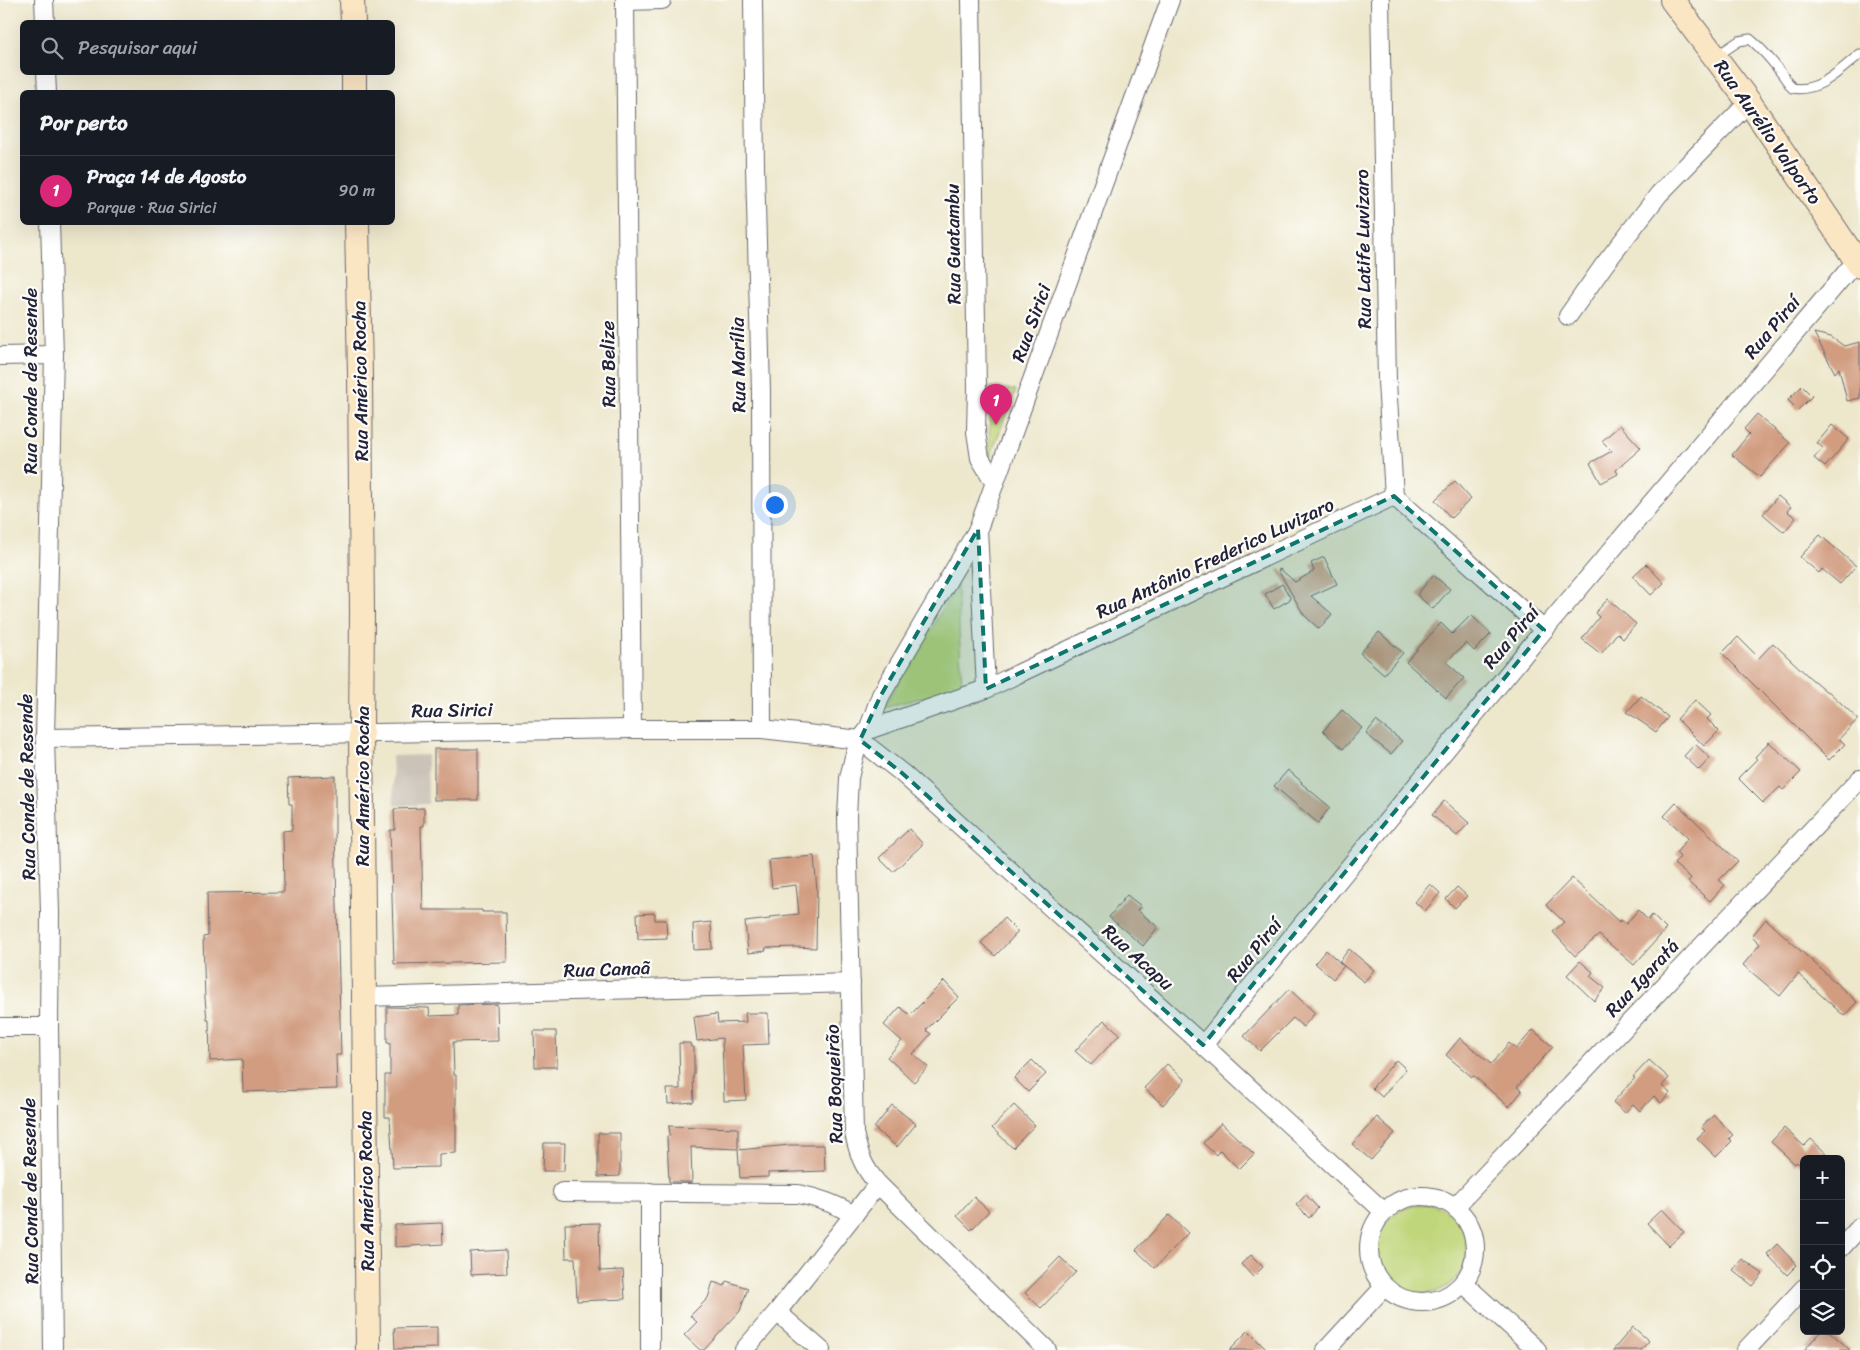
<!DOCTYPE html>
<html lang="pt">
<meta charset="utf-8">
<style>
body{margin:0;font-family:Sriracha,sans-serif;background:#20242c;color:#f1f3f6}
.controls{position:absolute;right:15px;bottom:15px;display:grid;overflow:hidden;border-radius:8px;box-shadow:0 5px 20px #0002}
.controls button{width:45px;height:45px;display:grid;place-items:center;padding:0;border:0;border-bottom:1px solid #363941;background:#171b24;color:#f1f3f6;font:25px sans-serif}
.you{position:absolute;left:774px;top:504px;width:18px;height:18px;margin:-12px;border:4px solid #fff;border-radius:50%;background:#1a73e8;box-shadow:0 0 0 8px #1a73e833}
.badge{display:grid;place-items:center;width:32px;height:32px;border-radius:50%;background:#db2777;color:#fff;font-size:16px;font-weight:700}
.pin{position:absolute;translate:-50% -41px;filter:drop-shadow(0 1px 2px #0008)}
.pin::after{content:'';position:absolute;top:26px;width:18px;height:15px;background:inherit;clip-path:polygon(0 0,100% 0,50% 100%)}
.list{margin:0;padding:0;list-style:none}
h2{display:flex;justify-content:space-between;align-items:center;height:65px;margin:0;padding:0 20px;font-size:21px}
h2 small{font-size:16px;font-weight:400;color:#9ea1a6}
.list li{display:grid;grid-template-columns:32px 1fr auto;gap:15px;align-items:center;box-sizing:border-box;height:70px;padding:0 20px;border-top:1px solid #363941}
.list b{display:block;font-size:19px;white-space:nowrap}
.list p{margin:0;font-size:16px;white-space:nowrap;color:#9ea1a6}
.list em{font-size:16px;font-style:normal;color:#9ea1a6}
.icon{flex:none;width:28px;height:28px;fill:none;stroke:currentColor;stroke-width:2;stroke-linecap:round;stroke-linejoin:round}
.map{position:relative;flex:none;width:1860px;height:1350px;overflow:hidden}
.search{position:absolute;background:#171b24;box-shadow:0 5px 20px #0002;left:20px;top:20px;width:375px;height:55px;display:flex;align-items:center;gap:12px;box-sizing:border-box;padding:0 18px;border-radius:8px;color:#9ea1a6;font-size:19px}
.panel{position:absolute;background:#171b24;box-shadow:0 5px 20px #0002;left:20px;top:90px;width:375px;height:135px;border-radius:8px}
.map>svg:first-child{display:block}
</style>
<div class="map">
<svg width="1860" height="1350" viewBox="0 0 1860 1350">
<rect width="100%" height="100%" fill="#fdfcf7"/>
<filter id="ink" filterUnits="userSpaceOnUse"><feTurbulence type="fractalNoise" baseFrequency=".02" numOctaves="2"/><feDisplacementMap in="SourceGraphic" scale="10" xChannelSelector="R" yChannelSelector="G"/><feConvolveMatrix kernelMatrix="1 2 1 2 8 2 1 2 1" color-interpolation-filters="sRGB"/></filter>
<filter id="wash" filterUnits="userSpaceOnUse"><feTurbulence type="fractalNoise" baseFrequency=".0096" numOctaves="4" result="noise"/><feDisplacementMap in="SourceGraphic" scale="20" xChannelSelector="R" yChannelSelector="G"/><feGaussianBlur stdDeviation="1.12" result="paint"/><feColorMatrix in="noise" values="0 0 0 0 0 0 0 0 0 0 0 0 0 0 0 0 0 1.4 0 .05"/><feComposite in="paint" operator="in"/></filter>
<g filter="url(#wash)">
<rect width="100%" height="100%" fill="#ede7cc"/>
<path fill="#cbc3b8" d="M 427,755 L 428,804 L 394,806 L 392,756 Z"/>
<g fill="#c0d67a" stroke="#717c5a">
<path d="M 990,387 L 1016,390 L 989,459 Z"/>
<path d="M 957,585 L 962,688 L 884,707 Z"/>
<circle cx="1422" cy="1249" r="45"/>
</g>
<g id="blocks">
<g fill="#d19c80">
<path d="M 1814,333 L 1831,337 L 1844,346 L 1860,342 L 1860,398 L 1847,401 L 1839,368 L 1835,373 Z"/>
<path d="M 1802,386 L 1812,396 L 1798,410 L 1788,400 Z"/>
<path d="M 1757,414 L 1790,443 L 1760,477 L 1732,455 L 1749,434 L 1744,429 Z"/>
<path d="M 1620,425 L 1641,448 L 1616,470 L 1618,474 L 1601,483 L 1590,463 L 1612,451 L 1602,441 Z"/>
<path d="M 1832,425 L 1849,439 L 1825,467 L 1814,458 L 1823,448 L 1817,443 Z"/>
<path d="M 1455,481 L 1471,499 L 1451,518 L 1435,500 Z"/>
<path d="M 1778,496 L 1791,507 L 1787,511 L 1796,518 L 1784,532 L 1763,514 Z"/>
<path d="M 1820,535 L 1856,566 L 1840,584 L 1822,569 L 1819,573 L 1800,557 Z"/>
<path d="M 1324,557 L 1337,584 L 1311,596 L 1332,614 L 1319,629 L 1304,615 L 1278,570 L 1280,569 L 1295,582 L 1314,571 L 1311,563 Z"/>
<path d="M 1646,564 L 1664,583 L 1651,595 L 1633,576 Z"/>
<path d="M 1433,575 L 1450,589 L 1433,609 L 1417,595 Z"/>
<path d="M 1282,584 L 1291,599 L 1274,609 L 1265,594 Z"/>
<path d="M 1608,599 L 1636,624 L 1623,639 L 1617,633 L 1601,654 L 1582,639 L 1599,617 L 1595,613 Z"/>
<path d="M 1471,615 L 1491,634 L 1474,651 L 1466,643 L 1446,662 L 1464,678 L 1446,698 L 1406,662 L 1441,623 L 1452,634 Z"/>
<path d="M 1379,632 L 1403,653 L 1384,674 L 1360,653 Z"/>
<path d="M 1738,637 L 1759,658 L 1773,643 L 1809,677 L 1827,692 L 1828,691 L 1858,719 L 1839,739 L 1845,744 L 1829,760 L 1722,653 Z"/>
<path d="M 1641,696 L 1668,717 L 1656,732 L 1627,712 Z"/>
<path d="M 1695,700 L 1711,715 L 1707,719 L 1719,731 L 1704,746 L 1677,719 Z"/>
<path d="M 1342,710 L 1362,728 L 1343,749 L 1323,731 Z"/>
<path d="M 1376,721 L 1402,741 L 1391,754 L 1366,734 Z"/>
<path d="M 1769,742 L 1801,772 L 1783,790 L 1780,787 L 1763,803 L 1738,778 L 1757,759 L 1755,757 Z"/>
<path d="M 1695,744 L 1710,758 L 1699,770 L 1684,756 Z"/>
<rect x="434" y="749" width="44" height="51"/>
<path d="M 1288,770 L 1302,782 L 1301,783 L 1330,807 L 1318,823 L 1274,786 Z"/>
<path d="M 335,776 L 335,831 L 341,1055 L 336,1055 L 337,1089 L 243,1092 L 242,1059 L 210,1061 L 209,1020 L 207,1020 L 205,998 L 203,937 L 208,936 L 207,893 L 284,892 L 283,831 L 292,830 L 292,804 L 289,804 L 288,778 Z"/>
<path d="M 1444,801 L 1469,823 L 1457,836 L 1432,815 Z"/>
<path d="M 1676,803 L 1738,861 L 1719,880 L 1725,885 L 1710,901 L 1688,882 L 1691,878 L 1674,864 L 1680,857 L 1676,853 L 1688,838 L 1664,816 Z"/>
<path d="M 424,808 L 424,826 L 421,826 L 423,910 L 482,910 L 482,912 L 506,912 L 507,962 L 394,964 L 390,830 L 395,830 L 394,809 Z"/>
<path d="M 909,829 L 923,844 L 893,872 L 879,858 Z"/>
<path d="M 814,856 L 817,891 L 816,948 L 797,947 L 765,948 L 766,951 L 748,953 L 745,922 L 770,919 L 770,917 L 799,914 L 796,885 L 772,888 L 769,860 Z"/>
<path d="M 1572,878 L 1619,922 L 1621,920 L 1626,924 L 1638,910 L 1648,920 L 1652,915 L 1666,929 L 1634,965 L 1599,935 L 1575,956 L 1553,932 L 1564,922 L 1546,905 Z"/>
<path d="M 1430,884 L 1440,893 L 1425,911 L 1415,902 Z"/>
<path d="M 1457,887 L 1467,896 L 1455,908 L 1446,899 Z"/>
<path d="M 1127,895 L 1141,906 L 1137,910 L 1158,927 L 1143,946 L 1109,917 Z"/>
<path d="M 655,913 L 655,920 L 666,920 L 667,938 L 638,939 L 637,914 Z"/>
<path d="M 1004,918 L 1018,932 L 995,956 L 981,943 Z"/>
<path d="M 1766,919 L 1857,1002 L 1844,1016 L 1798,974 L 1780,996 L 1743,965 L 1760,944 L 1752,936 Z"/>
<path d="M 711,922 L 712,949 L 694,950 L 693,924 Z"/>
<path d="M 1349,949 L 1374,970 L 1364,982 L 1339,962 Z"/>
<path d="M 1326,950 L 1344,966 L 1333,979 L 1315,963 Z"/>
<path d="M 1580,961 L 1593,972 L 1590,976 L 1605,988 L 1594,1001 L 1567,975 Z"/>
<path d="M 944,981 L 959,997 L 926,1030 L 931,1034 L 913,1054 L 928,1067 L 914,1082 L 887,1057 L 902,1041 L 884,1025 L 900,1007 L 910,1015 Z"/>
<path d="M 1289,989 L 1315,1013 L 1303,1027 L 1293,1018 L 1260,1051 L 1244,1036 Z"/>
<path d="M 497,1004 L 498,1041 L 453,1042 L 454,1075 L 456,1075 L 456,1153 L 439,1154 L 439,1167 L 393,1168 L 390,1117 L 385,1117 L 385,1075 L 390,1075 L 390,1043 L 387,1043 L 387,1007 L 429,1008 L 430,1016 L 458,1015 L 458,1005 Z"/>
<path d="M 745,1013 L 768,1013 L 769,1044 L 743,1045 L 746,1100 L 724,1101 L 722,1038 L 697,1041 L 694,1017 L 717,1014 L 718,1023 L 746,1022 Z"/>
<path d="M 1104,1020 L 1120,1034 L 1091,1065 L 1075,1051 Z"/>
<path d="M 1533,1030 L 1553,1047 L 1517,1087 L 1522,1091 L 1509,1107 L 1474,1076 L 1472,1077 L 1446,1055 L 1460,1038 L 1491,1064 L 1509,1043 L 1516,1049 Z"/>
<path d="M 534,1031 L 556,1031 L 557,1067 L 535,1067 Z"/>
<path d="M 679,1043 L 690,1043 L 691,1047 L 694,1047 L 694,1075 L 693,1075 L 694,1102 L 668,1104 L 667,1089 L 680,1089 Z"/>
<path d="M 1032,1060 L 1046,1074 L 1028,1092 L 1014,1078 Z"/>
<path d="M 1396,1060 L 1406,1069 L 1382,1097 L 1372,1088 Z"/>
<path d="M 1649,1060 L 1669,1078 L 1662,1086 L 1670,1093 L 1661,1103 L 1654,1096 L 1640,1111 L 1633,1104 L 1625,1113 L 1613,1102 L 1635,1078 L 1633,1077 Z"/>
<path d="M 1167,1064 L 1185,1080 L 1163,1105 L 1144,1088 Z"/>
<path d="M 892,1105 L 916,1124 L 897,1147 L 874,1128 Z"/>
<path d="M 1014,1105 L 1035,1125 L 1013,1148 L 992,1128 Z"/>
<path d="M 1714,1115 L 1733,1135 L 1729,1138 L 1732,1141 L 1716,1157 L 1697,1138 L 1705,1131 L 1701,1127 Z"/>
<path d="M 1377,1117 L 1395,1133 L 1371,1160 L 1352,1144 Z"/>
<path d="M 1221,1123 L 1254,1154 L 1239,1169 L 1220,1150 L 1216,1155 L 1203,1143 Z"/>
<path d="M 669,1126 L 738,1128 L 738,1149 L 691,1147 L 692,1182 L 669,1182 L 667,1136 L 670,1136 Z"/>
<path d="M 1784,1128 L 1804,1146 L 1811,1139 L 1832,1159 L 1804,1159 L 1804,1169 L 1797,1162 L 1795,1164 L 1771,1142 Z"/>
<path d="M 598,1133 L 620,1133 L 620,1176 L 598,1177 Z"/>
<path d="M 544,1143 L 565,1143 L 564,1171 L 543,1171 Z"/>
<path d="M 790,1145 L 824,1145 L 825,1171 L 768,1173 L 768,1177 L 740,1178 L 738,1150 Z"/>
<path d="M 1306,1195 L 1318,1208 L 1309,1218 L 1296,1205 Z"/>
<path d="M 974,1197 L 989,1211 L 971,1230 L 957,1216 Z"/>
<path d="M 1662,1209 L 1684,1232 L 1669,1246 L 1647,1223 Z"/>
<path d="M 1169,1215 L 1188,1233 L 1155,1268 L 1136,1250 Z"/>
<path d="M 442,1223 L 443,1244 L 395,1247 L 395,1225 Z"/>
<path d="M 599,1223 L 600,1271 L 623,1270 L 625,1299 L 577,1301 L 575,1258 L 566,1258 L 565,1224 Z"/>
<path d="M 1777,1244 L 1797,1265 L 1787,1275 L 1767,1254 Z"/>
<path d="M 506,1250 L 507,1273 L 471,1275 L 470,1252 Z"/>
<path d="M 1251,1255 L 1263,1267 L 1253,1277 L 1241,1264 Z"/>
<path d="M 1060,1257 L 1076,1272 L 1041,1308 L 1025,1293 Z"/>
<path d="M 1742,1259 L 1763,1274 L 1753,1286 L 1733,1270 Z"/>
<path d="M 726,1281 L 748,1288 L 740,1311 L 704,1350 L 700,1350 L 684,1335 L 697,1322 L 690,1316 L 708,1298 L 713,1282 L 725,1286 Z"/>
<path d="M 437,1327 L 437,1348 L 395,1349 L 394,1328 Z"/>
<path d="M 1633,1327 L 1649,1341 L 1641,1350 L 1613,1350 Z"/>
<path d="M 1248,1331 L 1267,1350 L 1229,1350 Z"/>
<path d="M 1821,1331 L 1829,1331 L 1850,1350 L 1804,1350 Z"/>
</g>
</g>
</g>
<g filter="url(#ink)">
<use href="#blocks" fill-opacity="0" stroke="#69676e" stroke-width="1"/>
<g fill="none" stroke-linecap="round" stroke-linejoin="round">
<g stroke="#69676e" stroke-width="11">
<path id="lane" d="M 1715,57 L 1739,41 L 1750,39 C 1767,53 1779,69 1792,88 C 1819,93 1840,70 1860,54"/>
</g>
<g stroke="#69676e" stroke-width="20">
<g id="street">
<path d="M 44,0 L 45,22"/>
<path d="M 625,0 L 632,729"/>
<path d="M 753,0 L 755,167 L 761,391 L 762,729"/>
<path d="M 971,0 L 977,388 L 976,432 L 980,458 L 995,483"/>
<path d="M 1380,0 L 1387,382 L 1394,496"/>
<path d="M 625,1 L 662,0"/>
<path d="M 46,72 L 47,92"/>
<path d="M 50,222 L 54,355 L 45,738 L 50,912 L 49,1027 L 53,1350"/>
<path d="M 1568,316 L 1604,265 L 1659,194 L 1749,102"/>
<path d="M 0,356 L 54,355"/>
<path d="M 1394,496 L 1544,630"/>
<path d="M 978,529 L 986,689"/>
<path d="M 868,730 L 986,689 L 1394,496"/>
<path d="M 45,738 L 632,729 L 762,729 L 860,740"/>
<path d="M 860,740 L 902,773 L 1203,1045 L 1383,1211"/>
<path d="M 364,997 L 851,983"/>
<path d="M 0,1027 L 49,1027"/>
<path d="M 1203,1045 L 1544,630 L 1856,261"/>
<path d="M 562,1192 L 798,1194 C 819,1198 836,1204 854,1215"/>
<circle cx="1422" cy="1249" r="53"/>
<path d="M 1455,1207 L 1860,779"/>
<path d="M 1841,1248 L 1860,1227"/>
<path d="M 1463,1283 L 1537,1350"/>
<path d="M 777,1312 L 821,1350"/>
<path d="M 650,1350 L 650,1192"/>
<path d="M 744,1350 L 777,1312 L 878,1184"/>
<path d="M 1047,1350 L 878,1184 C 863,1167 859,1155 854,1133 L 847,817 L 849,778 L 854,757 L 860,740 L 868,730 L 881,695 L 978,529 L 1170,0"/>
<path d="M 1326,1350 L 1384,1287"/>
<path d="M 1746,1350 L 1804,1288"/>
</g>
</g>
<g stroke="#69676e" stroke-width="26">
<g id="secondary">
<path d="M 352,0 L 353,22"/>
<path d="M 1672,0 L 1749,102 L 1860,266"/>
<path d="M 354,72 L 354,92"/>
<path d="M 357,222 L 360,376 L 362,614 L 361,733 L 368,1350"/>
</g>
</g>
<use href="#lane" stroke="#fff" stroke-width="9"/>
<use href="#street" stroke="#fff" stroke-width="18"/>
<use href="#secondary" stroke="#fbe6c4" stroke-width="24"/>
</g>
</g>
<path fill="#0f766e" fill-opacity="0.2" stroke="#0f766e" stroke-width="4" stroke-dasharray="10 6" stroke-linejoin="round" d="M 1394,496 L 1544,630 L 1203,1045 L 902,773 L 860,740 L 881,695 L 978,529 L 986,689 Z"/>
<g text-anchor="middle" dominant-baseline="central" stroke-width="4.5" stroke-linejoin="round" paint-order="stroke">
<g font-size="19" fill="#22223b" stroke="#fdfcf7">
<text transform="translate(1768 132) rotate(55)">Rua Aurélio Valporto</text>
<text transform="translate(953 244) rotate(-91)">Rua Guatambu</text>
<text transform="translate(1363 249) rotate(-91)">Rua Latife Luvizaro</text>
<text transform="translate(1031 323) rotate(-70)">Rua Sirici</text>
<text transform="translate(1772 327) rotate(-50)">Rua Piraí</text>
<text transform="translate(608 364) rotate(-91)">Rua Belize</text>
<text transform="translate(738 365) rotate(-91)">Rua Marília</text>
<text transform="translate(30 381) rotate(-90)">Rua Conde de Resende</text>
<text transform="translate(360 381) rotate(-91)">Rua Américo Rocha</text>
<text transform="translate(1215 558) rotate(-25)">Rua Antônio Frederico Luvizaro</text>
<text transform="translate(1511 637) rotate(-50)">Rua Piraí</text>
<text transform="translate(452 710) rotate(-1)">Rua Sirici</text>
<text transform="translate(362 786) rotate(-90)">Rua Américo Rocha</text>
<text transform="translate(27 787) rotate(-91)">Rua Conde de Resende</text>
<text transform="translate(1254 950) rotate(-51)">Rua Piraí</text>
<text transform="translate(1138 957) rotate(42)">Rua Acapu</text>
<text transform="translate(607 969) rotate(-2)">Rua Canaã</text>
<text transform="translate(1642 978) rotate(-47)">Rua Igaratá</text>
<text transform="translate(834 1084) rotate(-92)">Rua Boqueirão</text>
<text transform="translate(30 1191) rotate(-91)">Rua Conde de Resende</text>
<text transform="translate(366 1191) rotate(-91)">Rua Américo Rocha</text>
</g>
</g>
</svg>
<div class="controls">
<button>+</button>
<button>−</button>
<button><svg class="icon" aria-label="locate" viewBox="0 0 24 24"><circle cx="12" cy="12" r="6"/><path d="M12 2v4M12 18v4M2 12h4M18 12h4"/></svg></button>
<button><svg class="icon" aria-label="layers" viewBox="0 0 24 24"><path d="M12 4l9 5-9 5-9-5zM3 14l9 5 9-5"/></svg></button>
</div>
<div class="you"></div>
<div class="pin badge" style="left:996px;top:425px">1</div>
<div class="search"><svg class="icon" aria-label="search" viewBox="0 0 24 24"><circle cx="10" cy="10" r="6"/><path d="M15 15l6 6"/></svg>Pesquisar aqui</div>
<section class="panel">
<h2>Por perto<small></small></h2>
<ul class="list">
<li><span class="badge">1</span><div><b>Praça 14 de Agosto</b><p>Parque · Rua Sirici</p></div><em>90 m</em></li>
</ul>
</section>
</div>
